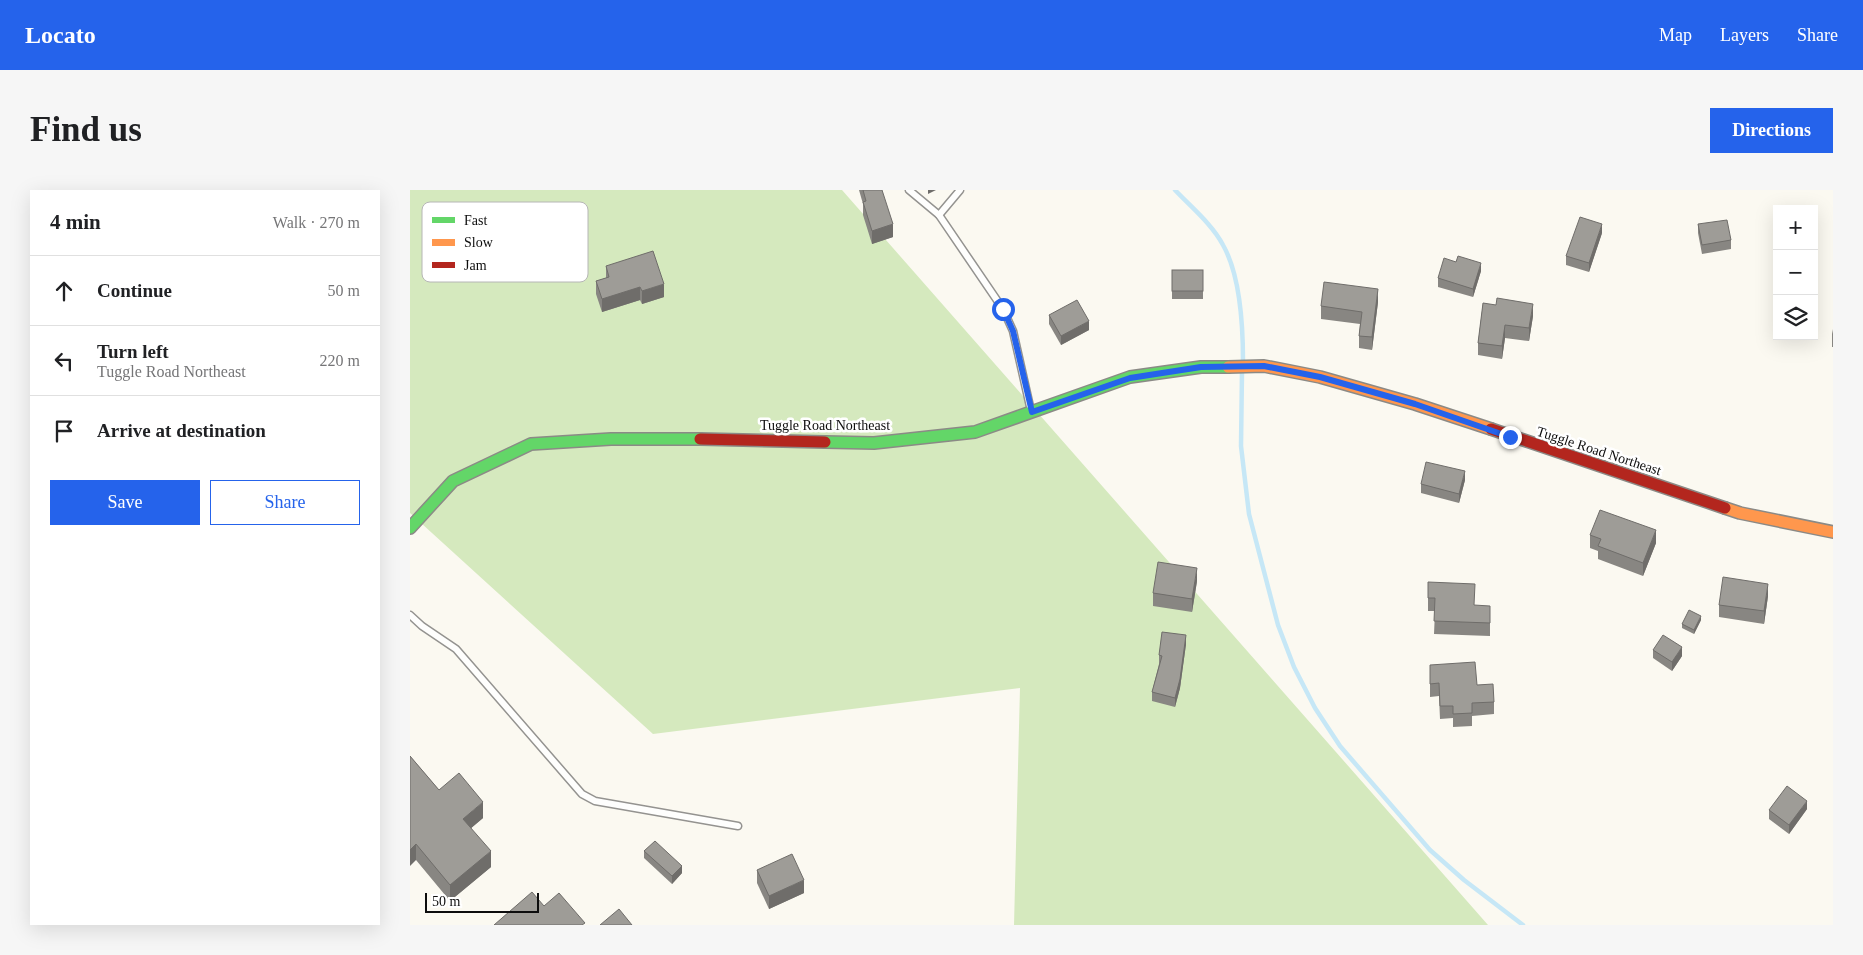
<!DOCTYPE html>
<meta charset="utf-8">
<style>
body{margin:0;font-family:"Times New Roman",serif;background:#f6f6f6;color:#202124}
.controls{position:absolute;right:15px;top:15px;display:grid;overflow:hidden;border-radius:0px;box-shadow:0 5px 20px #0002}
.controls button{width:45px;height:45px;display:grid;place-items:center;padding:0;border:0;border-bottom:1px solid #e0e0e0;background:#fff;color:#202124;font:25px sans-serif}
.scale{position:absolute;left:15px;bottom:12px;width:114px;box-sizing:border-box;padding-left:5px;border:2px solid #0d0d0d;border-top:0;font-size:14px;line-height:18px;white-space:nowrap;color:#0d0d0d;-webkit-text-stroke:4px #fff;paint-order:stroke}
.stop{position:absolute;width:15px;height:15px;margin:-11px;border:4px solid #2563eb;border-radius:50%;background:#fff}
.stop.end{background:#2563eb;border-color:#fff;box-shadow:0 1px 5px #0008}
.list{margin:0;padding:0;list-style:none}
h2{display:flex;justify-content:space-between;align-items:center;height:65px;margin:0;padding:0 20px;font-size:21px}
h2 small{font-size:16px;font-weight:400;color:#757577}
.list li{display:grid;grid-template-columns:32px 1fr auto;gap:15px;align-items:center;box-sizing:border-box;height:70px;padding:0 20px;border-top:1px solid #e0e0e0}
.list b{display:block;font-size:19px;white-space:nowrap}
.list p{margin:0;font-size:16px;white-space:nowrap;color:#757577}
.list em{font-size:16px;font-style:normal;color:#757577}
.actions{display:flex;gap:10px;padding:15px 20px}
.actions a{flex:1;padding:11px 0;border:1px solid #2563eb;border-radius:0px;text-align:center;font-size:18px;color:#2563eb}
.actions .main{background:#2563eb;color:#fff}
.icon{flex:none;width:28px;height:28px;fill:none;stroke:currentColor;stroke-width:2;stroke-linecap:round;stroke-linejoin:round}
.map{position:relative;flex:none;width:1423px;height:735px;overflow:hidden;border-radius:0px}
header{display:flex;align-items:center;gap:30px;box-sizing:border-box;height:70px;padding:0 25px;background:#2563eb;color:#fff}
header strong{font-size:24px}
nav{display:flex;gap:28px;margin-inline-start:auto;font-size:18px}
.intro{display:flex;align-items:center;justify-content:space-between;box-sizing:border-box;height:120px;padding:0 30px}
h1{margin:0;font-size:35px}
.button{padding:12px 22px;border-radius:0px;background:#2563eb;color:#fff;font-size:18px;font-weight:700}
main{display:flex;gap:30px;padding:0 30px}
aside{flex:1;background:#fff;border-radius:0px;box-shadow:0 5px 20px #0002}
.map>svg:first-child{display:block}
</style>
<header>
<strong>Locato</strong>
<nav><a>Map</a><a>Layers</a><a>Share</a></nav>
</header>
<div class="intro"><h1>Find us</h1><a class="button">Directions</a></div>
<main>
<aside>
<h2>4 min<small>Walk · 270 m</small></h2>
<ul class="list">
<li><svg class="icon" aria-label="ahead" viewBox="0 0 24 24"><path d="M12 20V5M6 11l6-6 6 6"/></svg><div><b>Continue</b></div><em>50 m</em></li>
<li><svg class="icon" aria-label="left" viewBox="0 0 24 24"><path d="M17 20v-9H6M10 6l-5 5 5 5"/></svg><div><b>Turn left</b><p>Tuggle Road Northeast</p></div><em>220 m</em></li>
<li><svg class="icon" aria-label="arrive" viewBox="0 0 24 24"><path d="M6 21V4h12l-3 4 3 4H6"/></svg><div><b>Arrive at destination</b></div></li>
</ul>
<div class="actions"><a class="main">Save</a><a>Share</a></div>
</aside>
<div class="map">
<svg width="1423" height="735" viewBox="0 0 1423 735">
<rect width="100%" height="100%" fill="#fbf9f1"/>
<path fill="#d5e9be" d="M 0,0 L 432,0 L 1078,735 L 604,735 L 610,498 L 243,544 L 0,323 Z"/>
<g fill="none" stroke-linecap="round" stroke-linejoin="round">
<g stroke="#c6e7f6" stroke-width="4.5">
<path d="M 765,0 C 781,17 802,34 813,55 C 830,85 833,137 833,171"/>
<path d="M 832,181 L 831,256 L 839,324 L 868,435 L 884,477 L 905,518 L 930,556 L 1020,660 L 1054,690 L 1113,735"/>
</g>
<g stroke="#949390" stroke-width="9">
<g id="lane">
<path d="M 499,0 L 529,25 L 593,119 L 603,141 L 621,221"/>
<path d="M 529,25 L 550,0"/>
<path d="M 0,425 L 12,436 L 46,459 L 172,604 L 185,611 L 328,636"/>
</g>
</g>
<g stroke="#8b8a86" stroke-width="14">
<g id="fast">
<path d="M 415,252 L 464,253 L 565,242 L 720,187 L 791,177 L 818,177"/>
<path d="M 0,338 L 43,291 L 121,254 L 201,249 L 290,249"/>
</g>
</g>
<g stroke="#8b8a86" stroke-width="14">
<g id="slow">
<path d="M 818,177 L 854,176 L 910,187 L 1005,214 L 1081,239"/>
<path d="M 1315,318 L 1330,323 L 1423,342"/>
</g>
</g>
<g stroke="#8b8a86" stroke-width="14">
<g id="jam">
<path d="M 1081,239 L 1315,318"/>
<path d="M 290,249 L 415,252"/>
</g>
</g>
<use href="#lane" stroke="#fefefd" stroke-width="6"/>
<use href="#fast" stroke="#63d668" stroke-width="11"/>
<use href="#slow" stroke="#ff974d" stroke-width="11"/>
<use href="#jam" stroke="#b3261e" stroke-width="11"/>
</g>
<g fill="#888682">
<path d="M 449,0 L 472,0 L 483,47 L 462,54 L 453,25 L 453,14 Z"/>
<path d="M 1288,34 L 1321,50 L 1321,59 L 1292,64 L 1288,43 Z"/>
<path d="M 125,36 L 147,49 L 129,54 L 125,41 Z"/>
<path d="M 1192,43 L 1179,82 L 1156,75 L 1156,66 Z"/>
<path d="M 1046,72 L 1071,81 L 1063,107 L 1028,97 L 1028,88 Z"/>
<path d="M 196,76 L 254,107 L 232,114 L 230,110 L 192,122 L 186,104 L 186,91 L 196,88 Z"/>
<rect x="762" y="80" width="31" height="29"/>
<path d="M 968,112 L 962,160 L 949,158 L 949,146 L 950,134 L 911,129 L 911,116 Z"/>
<path d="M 1073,113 L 1123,126 L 1119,151 L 1095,148 L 1092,169 L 1068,165 L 1068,153 Z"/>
<path d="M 639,125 L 679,140 L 651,155 L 639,134 Z"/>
<path d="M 1423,139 L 1423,157 L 1422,157 L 1422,144 Z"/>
<path d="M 1055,290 L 1049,313 L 1011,303 L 1011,294 Z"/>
<path d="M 1180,345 L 1246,353 L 1233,386 L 1188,369 L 1188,361 L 1180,358 Z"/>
<path d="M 787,391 L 782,422 L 743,416 L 743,403 Z"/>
<path d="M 1018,392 L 1064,415 L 1080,428 L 1080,446 L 1024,444 L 1025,421 L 1018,421 Z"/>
<path d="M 1358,406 L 1354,434 L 1309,427 L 1309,415 Z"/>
<path d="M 1291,430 L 1284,444 L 1272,438 L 1272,434 Z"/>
<path d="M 776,454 L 770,498 L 765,517 L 742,511 L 742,502 L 749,474 L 749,465 Z"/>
<path d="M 1243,460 L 1272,466 L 1262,481 L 1243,468 Z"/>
<path d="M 1020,475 L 1067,495 L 1084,512 L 1084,524 L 1062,526 L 1062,536 L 1043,537 L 1043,528 L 1030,529 L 1029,506 L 1020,507 Z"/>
<path d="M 0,566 L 29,600 L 73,628 L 61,638 L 81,677 L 40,711 L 6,670 Z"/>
<path d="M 1397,619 L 1379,644 L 1359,629 L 1359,620 Z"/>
<path d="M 234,661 L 272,683 L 262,694 L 234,668 Z"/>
<path d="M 347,680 L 394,703 L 359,719 L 347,693 Z"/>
</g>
<g fill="#6f6d6a">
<path d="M 518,0 L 526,0 L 518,4 Z"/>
<path d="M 483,34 L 483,47 L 462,54 L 462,41 Z"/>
<path d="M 1192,34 L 1192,43 L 1179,82 L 1179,73 Z"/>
<path d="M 147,45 L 147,49 L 129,54 L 129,50 Z"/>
<path d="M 1071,73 L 1071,81 L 1063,107 L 1063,99 Z"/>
<path d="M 254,94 L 254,107 L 232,114 L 232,101 Z"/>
<path d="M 230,97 L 230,110 L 192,122 L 192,109 Z"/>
<path d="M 968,99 L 968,112 L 962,160 L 962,147 Z"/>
<path d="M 1123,114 L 1123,126 L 1119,151 L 1119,138 Z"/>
<path d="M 679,131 L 679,140 L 651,155 L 651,146 Z"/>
<path d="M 1095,135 L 1095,148 L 1092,169 L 1092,156 Z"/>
<path d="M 1055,281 L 1055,290 L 1049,313 L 1049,304 Z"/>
<path d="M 1246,340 L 1246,353 L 1233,386 L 1233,373 Z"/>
<path d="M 787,378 L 787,391 L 782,422 L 782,409 Z"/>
<path d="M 1358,394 L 1358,406 L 1354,434 L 1354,421 Z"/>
<path d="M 1291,426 L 1291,430 L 1284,444 L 1284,440 Z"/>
<path d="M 776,445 L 776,454 L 770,498 L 765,517 L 765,508 Z"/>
<path d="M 1272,457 L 1272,466 L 1262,481 L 1262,472 Z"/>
<path d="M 1397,611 L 1397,619 L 1379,644 L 1379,635 Z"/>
<path d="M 73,612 L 73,628 L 53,645 L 53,629 Z"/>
<path d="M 6,654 L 6,670 L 0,676 L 0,660 Z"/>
<path d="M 81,661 L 81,677 L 40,711 L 40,695 Z"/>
<path d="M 272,676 L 272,683 L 262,694 L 262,686 Z"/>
<path d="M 394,690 L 394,703 L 359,719 L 359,706 Z"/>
</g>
<g fill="#9e9c97" stroke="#6f6d6a">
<path d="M 453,0 L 472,0 L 483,34 L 462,41 L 453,12 L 456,11 Z"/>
<path d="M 1170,27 L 1192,34 L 1179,73 L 1156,66 Z"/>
<path d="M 1317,30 L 1321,50 L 1292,55 L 1288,34 Z"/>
<path d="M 243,61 L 254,94 L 232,101 L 230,97 L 192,109 L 186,91 L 199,87 L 196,76 Z"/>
<path d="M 1048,66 L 1071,73 L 1063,99 L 1028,88 L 1034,68 L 1046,72 Z"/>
<rect x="762" y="80" width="31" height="21"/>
<path d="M 914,92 L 968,99 L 962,147 L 949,146 L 952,122 L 911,116 Z"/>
<path d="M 1087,108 L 1123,114 L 1119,138 L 1095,135 L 1092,156 L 1068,153 L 1073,113 L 1086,115 Z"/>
<path d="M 667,110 L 679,131 L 651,146 L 639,125 Z"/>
<path d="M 1016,272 L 1055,281 L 1049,304 L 1011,294 Z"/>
<path d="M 1190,320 L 1246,340 L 1233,373 L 1188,356 L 1191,349 L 1180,345 Z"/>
<path d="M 748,372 L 787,378 L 782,409 L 743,403 Z"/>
<path d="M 1313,387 L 1358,394 L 1354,421 L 1309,415 Z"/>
<path d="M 1018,392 L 1065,394 L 1064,415 L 1080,416 L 1080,433 L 1024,431 L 1025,408 L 1018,408 Z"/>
<path d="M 1279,420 L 1291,426 L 1284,440 L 1272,434 Z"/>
<path d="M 752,442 L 776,445 L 770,489 L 765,508 L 742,502 L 752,466 L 749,465 Z"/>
<path d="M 1253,445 L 1272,457 L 1262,472 L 1243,460 Z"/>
<path d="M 1065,472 L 1067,495 L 1083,494 L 1084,512 L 1062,513 L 1062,523 L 1043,524 L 1043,516 L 1030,516 L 1029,493 L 1020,494 L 1020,475 Z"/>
<path d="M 0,566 L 29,600 L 49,583 L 73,612 L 53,629 L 81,661 L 40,695 L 6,654 L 0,660 Z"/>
<path d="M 1377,596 L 1397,611 L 1379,635 L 1359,620 Z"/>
<path d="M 245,651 L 272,676 L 262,686 L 234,661 Z"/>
<path d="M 382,664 L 394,690 L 359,706 L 347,680 Z"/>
<path d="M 122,702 L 134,716 L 149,703 L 175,733 L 172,735 L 84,735 Z"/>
<path d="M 209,719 L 222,735 L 190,735 Z"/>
</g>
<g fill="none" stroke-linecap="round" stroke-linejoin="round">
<path stroke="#2563eb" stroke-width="6" d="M 593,119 L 603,141 L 622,222 L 720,188 L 791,177 L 854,176 L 910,187 L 1005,214 L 1100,247"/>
</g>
<g text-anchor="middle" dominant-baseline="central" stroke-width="5" stroke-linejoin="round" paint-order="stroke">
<g font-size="14" fill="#0d0d0d" stroke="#fff">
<text x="415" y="235">Tuggle Road Northeast</text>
<text transform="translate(1189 261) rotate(18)">Tuggle Road Northeast</text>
</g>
</g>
<rect x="12" y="12" width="166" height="80" rx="8" fill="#fff" stroke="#b6b6b6" stroke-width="1"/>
<rect x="22" y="27" width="23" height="6" fill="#63d668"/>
<rect x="22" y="49" width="23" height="7" fill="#ff974d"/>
<rect x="22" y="72" width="23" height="6" fill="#b3261e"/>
<g font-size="14" fill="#0d0d0d">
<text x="54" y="35">Fast</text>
<text x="54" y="57">Slow</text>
<text x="54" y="80">Jam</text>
</g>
</svg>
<div class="controls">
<button>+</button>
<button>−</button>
<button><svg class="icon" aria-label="layers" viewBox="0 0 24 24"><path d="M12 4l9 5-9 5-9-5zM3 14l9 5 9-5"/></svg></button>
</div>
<div class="scale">50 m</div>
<div class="stop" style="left:593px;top:119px"></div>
<div class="stop end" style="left:1100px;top:247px"></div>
</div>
</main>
